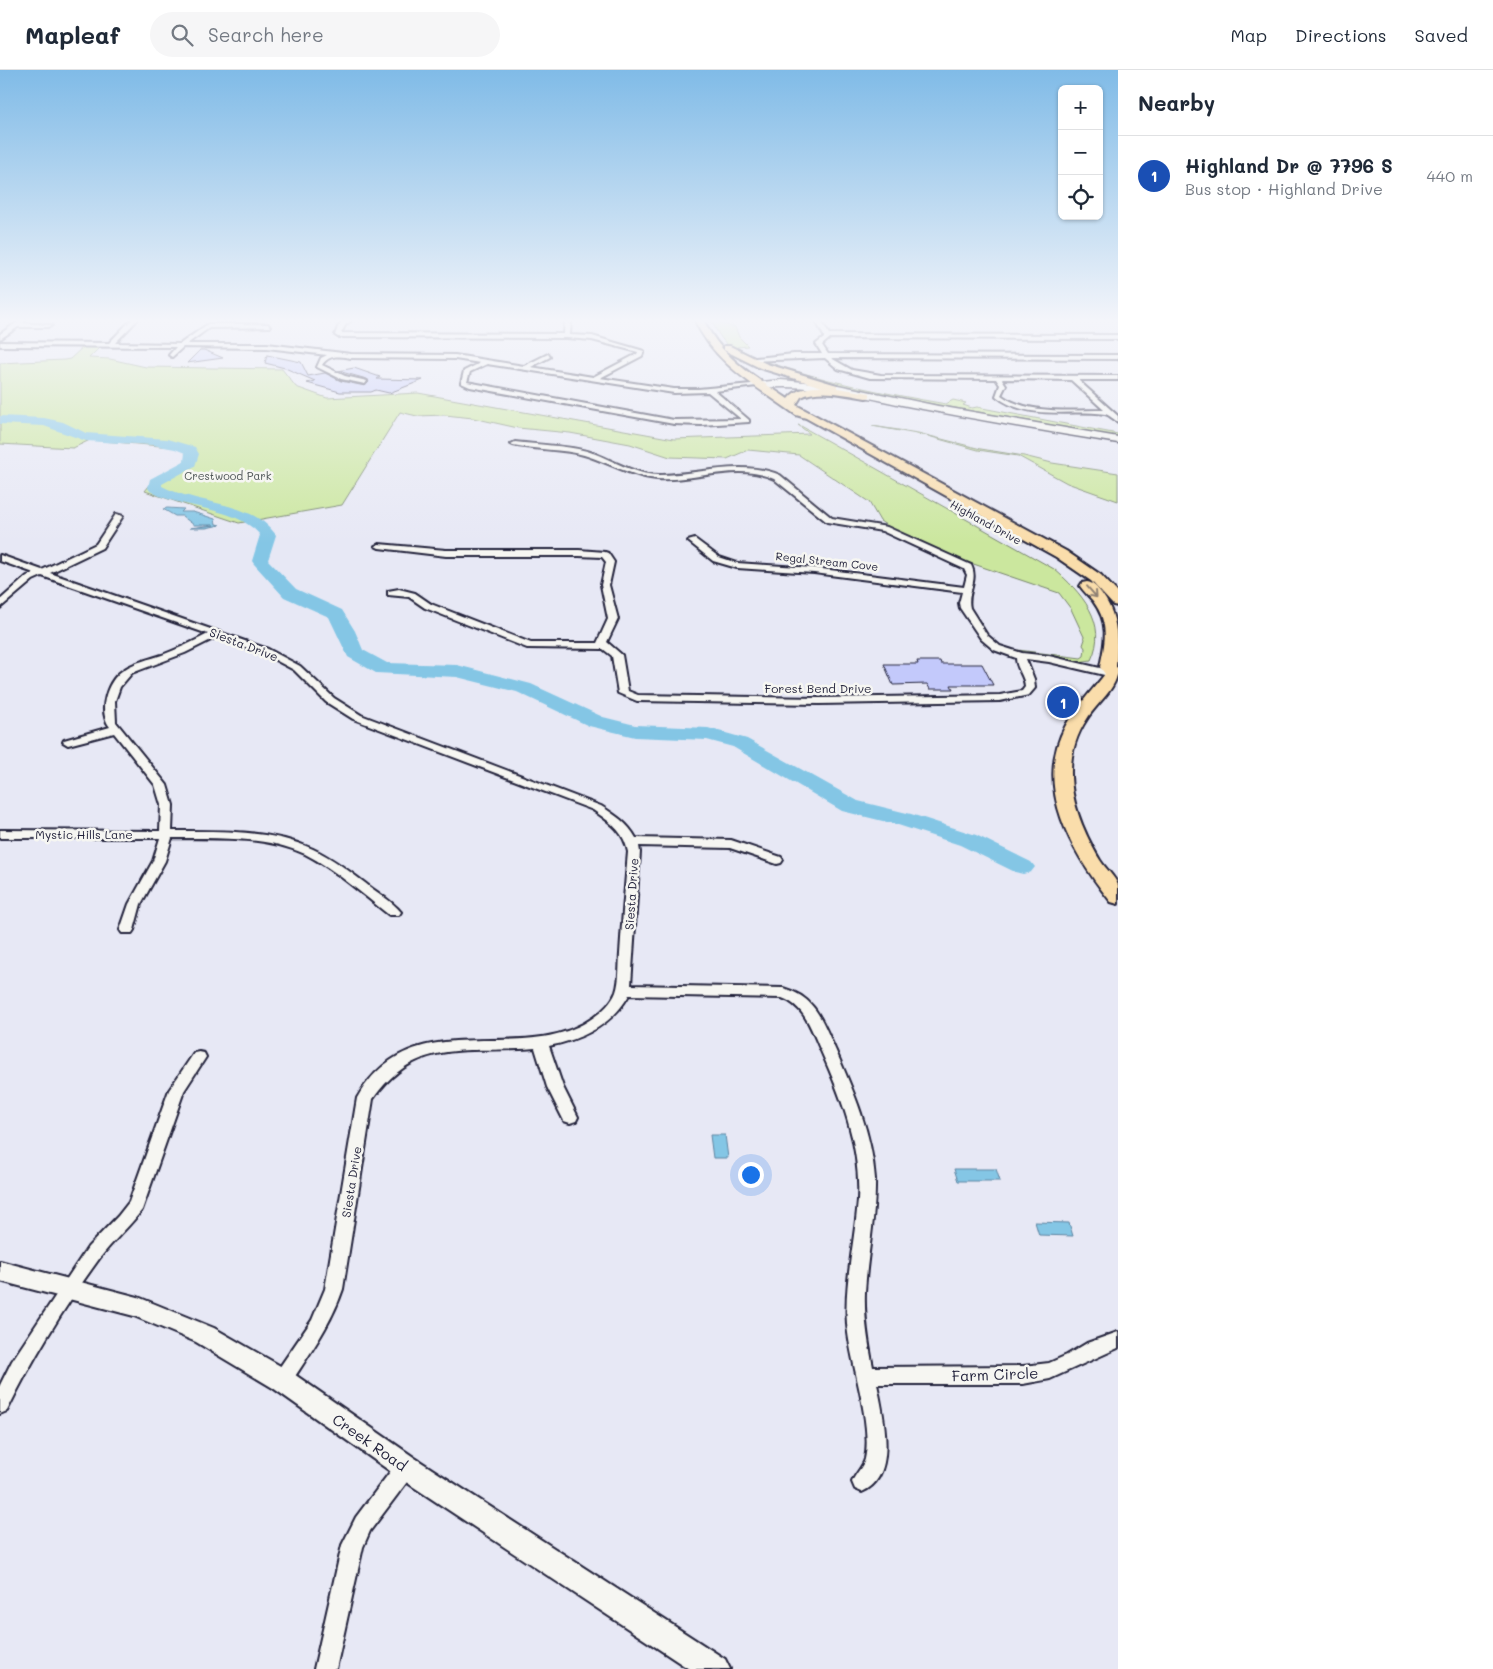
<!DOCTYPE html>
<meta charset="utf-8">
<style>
body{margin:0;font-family:Mali,sans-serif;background:#f6f6f7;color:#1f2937}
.controls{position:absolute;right:15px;top:15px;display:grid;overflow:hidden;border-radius:8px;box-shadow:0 1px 4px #0004}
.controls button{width:45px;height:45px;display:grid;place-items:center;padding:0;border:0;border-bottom:1px solid #e0e1e3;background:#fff;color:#1f2937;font:25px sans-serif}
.you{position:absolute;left:750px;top:1104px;width:18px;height:18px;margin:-12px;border:4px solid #fff;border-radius:50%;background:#1a73e8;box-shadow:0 0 0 8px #1a73e833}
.badge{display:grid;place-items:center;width:32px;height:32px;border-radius:50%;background:#c8321e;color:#fff;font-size:16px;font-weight:700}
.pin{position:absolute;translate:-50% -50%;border:2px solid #fff;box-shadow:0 1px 5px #0006}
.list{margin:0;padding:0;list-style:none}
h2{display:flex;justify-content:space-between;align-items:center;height:65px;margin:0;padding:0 20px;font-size:21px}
h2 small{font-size:16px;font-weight:400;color:#747a83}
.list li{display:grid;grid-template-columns:32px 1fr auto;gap:15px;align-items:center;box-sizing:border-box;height:80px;padding:0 20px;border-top:1px solid #e0e1e3}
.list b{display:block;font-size:19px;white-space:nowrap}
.list p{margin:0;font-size:16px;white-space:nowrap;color:#747a83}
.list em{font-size:16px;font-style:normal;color:#747a83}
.icon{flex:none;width:28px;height:28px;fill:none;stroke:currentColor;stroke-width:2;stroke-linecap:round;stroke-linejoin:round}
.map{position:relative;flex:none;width:1118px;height:1599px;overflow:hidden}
header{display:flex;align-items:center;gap:30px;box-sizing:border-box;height:70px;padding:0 25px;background:#fff;border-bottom:1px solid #e0e1e3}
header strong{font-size:24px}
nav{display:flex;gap:28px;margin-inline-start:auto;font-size:18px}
.search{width:350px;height:45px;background:#f6f6f7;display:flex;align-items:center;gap:12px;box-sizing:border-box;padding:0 18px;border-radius:28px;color:#747a83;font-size:19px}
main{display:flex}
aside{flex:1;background:#fff}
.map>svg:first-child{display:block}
</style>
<header>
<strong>Mapleaf</strong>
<div class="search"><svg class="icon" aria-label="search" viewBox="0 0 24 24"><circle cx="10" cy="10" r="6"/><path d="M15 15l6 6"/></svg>Search here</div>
<nav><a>Map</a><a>Directions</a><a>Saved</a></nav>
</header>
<main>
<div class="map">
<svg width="1118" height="1599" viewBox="0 0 1118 1599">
<rect width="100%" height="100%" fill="#e7e8f5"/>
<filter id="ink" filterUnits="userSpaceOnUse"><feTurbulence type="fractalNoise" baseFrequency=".02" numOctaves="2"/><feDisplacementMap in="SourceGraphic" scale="10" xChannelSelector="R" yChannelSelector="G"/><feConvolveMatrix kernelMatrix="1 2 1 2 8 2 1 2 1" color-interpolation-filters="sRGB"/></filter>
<g filter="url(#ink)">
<g fill="#cbe79e" stroke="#76846c">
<path d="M 711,249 C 720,249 725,257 735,257 L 739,267 L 748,276 L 737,277 L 753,287 C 731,285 719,268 711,249 Z"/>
<path d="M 83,277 L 100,277 L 89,288 L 110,289 L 146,297 L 282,299 L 296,317 L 327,328 L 418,323 L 674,369 L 810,364 L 798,355 L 801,356 L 1054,499 C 1081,522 1109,553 1091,590 L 1079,592 L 1049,585 L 1017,582 L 1018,580 L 1081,588 L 1084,586 L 1085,578 L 1083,575 L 1085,569 L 1071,539 L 1059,523 L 947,485 L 895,461 L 880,451 L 869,432 L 799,385 L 748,380 L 727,389 L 670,387 L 630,374 L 570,363 L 518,358 L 473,348 L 445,345 L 417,346 L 400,342 L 342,435 L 239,453 L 145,421 L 157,406 L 188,394 L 184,378 L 90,370 L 73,378 L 0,374 L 0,293 L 64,290 L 70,289 Z"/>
<path d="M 762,290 C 822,311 883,323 946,334 L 953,330 L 966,333 L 963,335 L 972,338 L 977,337 L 1118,364 L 1118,367 L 844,318 L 762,293 L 760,291 Z"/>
<path d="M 872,356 L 918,363 L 981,379 L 1024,386 L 1052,393 L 1118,403 L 1118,431 L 1067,413 L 1018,386 L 978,380 L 928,366 Z"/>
</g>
<g fill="#84c6e5" stroke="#5d84a1">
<path d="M 167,438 L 184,439 L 181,442 L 193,442 L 215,449 L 216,454 L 220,455 L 206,458 L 190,458 L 214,455 L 194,455 L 182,446 L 175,446 L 163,439 Z"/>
<path d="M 710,1065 L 725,1065 L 728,1088 L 713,1088 Z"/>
<path d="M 954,1099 L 996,1099 L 1000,1111 L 958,1111 Z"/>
<path d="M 1035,1152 L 1069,1153 L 1073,1166 L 1039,1165 Z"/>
</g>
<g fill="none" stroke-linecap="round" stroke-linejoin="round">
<path fill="#84c6e5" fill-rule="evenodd" d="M 0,346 L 44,348 L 63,352 L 86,363 L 167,369 L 195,377 L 199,384 L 195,396 L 162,414 L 162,416 C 196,435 252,430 276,465 L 268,490 L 296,519 L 342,540 L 355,561 L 363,580 L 387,593 L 457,595 L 531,614 L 603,647 L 635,655 L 708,658 L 747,669 L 858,731 L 911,744 L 976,765 L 1031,792 L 1035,797 L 1031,802 L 1023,804 L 1015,802 L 960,775 L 895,754 L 842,741 L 733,677 L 707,670 L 635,667 L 589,656 L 517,622 L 457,607 L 376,603 L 348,587 L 329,547 L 284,527 L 254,494 L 252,491 L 260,465 C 235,435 181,440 150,421 L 148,418 L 150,409 L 184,391 L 185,383 L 175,379 L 153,375 L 86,371 L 44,356 L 0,354 Z"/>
</g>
<g fill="#c3c9fb" stroke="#22223b">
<path d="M 200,280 L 204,280 L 223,288 L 187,293 Z"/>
<path d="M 267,285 L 301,292 L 308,306 L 325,303 L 341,311 L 365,316 L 369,312 L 367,309 L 338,301 L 354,298 L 380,307 L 377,309 L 423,310 L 389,323 L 376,320 L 371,322 L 340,322 L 307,313 L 315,311 L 285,298 L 265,293 Z"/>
<path d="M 917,591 L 940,591 L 941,594 L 982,594 L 993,615 L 951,615 L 953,619 L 930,619 L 927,614 L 893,615 L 884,594 L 918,594 Z"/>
</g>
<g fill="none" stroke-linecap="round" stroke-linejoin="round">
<g stroke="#22223b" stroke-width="4">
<g id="minor">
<path d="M 22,249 L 25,251 L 22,253 L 52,255 L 49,257 L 18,257 L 0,269 L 0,264 Z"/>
<path d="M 132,249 L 138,249 L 115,273 L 180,274 L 208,254 L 268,254 L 270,257 L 209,258 L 187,274 L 267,274 L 351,284 L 455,285 L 524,296 L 548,284 L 550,287 L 531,297 L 593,307 L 637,284 L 638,282 L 592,270 L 567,268 L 338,267 L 335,265 L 338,257 L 344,249 L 353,249 L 346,254 L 341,263 L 564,264 L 565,249 L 571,249 L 570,265 L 592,266 L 644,281 L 642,286 L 600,308 L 674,319 L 698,319 L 762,313 L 765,315 L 715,321 L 749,350 L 749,352 L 701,355 L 674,354 L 470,317 L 461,313 L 464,301 L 480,293 L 455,289 L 351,288 C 340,286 329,284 322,295 L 345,306 L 367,311 L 365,314 L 341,309 L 317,297 L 321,288 L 327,285 L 267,278 L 183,277 L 172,287 L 169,285 L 176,277 L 0,276 L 0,272 L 109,273 ZM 487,294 L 674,323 L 708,322 L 741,349 L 674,350 L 467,312 L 470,302 Z"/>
<path d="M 815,249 L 820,249 L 829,264 L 1118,265 L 1118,269 L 830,268 L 822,275 L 828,284 L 1118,285 L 1118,289 L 831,288 L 852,300 L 881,305 L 1118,306 L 1118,310 L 1078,310 L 1118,346 L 1118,352 C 1114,350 1110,345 1105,344 C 1069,339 1027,351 996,326 L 1000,315 L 996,309 L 870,308 L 838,299 L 825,288 L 749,291 L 746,289 L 794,284 L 822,284 L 816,274 L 824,268 L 824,266 ZM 1002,309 L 1071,310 L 1104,340 C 1072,340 1028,345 1001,325 L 1006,315 Z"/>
<path d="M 515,372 C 538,375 564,375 587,381 C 610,388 634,405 659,405 C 698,405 742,389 780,405 L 832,448 L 887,457 L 971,495 C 979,510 966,523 970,538 L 987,565 L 1000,576 L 1022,583 L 1049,586 L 1117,602 L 1118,604 L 1113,607 L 1049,592 L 1026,589 L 1034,609 L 1035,618 L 1029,625 L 1000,631 L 819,634 L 637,631 L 618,623 L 612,586 L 603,579 L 527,578 L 425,538 L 409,527 L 388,525 L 388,521 L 399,519 L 415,523 L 431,534 L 531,573 L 597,573 L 608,549 L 601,515 L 606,492 L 602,487 L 579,486 L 446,486 L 379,478 L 375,476 L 379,474 L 446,480 L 579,480 L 605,482 L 608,483 L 614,492 L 609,515 L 618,549 L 607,572 L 622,585 L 628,621 L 638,625 L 819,628 L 1000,625 L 1022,621 L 1025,617 C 1025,606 1016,599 1016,588 L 994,580 L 981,569 L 960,538 L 959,533 L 962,522 L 814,503 L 737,498 L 713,491 L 688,471 L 695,469 L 719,487 L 737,493 L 814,498 L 964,517 L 967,505 L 964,499 L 882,461 L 827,452 L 774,409 C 738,392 695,412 657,409 C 632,407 608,392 584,385 C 562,379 536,380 513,375 L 511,374 Z"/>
<path d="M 116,444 L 123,446 L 102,478 L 50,503 L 268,579 L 300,596 L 334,628 L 361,645 L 601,736 C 615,745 628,753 636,768 L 731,770 L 781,787 L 783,790 L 781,793 L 777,794 L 730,778 L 639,776 L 640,782 L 631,915 L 783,918 C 816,927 822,951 835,979 C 853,1020 872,1063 875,1109 C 876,1147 867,1184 865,1222 C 864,1248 868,1272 873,1297 L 1023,1296 L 1049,1293 L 1067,1285 L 1087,1273 L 1118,1262 L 1118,1278 L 1050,1309 L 1023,1314 L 877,1314 C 883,1344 899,1407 862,1422 L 855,1419 L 852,1412 C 855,1404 863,1397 865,1389 C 873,1353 850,1293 847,1254 C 844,1213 855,1171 858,1130 C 861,1077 842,1028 821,981 C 811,959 805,936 782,928 L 629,925 C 612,955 583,969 549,976 L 563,1017 L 578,1047 L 576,1051 L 570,1053 L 564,1051 L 547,1017 L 535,978 C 469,984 417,966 373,1029 L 343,1219 C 331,1255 309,1284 289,1316 L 282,1319 L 275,1316 L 272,1310 L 275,1304 L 312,1250 L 325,1219 L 357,1028 C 414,929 521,1000 594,947 C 603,941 612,932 616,922 C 620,911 619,896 620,884 C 622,850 625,816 628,782 C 624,761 610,752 593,740 L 353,649 L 326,632 L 294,600 L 262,583 L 217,567 L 185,583 L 132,603 L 120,617 L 115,631 L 116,652 L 167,715 L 173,735 L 172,761 C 218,761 270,759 313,779 C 332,788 348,800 365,813 C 376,822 392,831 401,842 L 399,845 L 389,845 C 362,824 336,800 305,784 C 265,765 215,769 172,768 L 165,791 L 141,834 L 134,860 L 132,863 L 122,863 L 120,860 L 129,834 L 153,791 L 160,768 L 0,768 L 0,760 L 160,761 L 161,735 L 155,715 L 114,663 L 68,675 L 63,672 L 64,670 L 110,657 C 97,641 107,609 125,599 C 135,592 150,589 162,585 C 178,579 193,572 208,564 L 42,506 L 33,510 L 0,538 L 0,530 L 27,506 L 34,503 L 0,491 L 0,485 L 42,500 L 96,474 Z"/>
<path d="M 199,982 L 204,983 L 206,987 L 184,1021 L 142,1140 C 129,1157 112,1172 99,1189 C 64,1237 33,1288 7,1341 L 0,1344 L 0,1315 L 12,1291 L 88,1177 L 118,1146 L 129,1132 L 169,1020 L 194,983 Z"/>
<path d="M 406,1387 L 413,1390 L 416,1397 L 413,1404 L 370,1461 L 363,1477 L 336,1599 L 314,1599 L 342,1475 L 356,1447 L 399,1390 Z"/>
</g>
</g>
<g stroke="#22223b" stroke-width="4">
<path id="tertiary" d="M 0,1191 L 138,1227 L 214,1258 L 291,1302 L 415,1388 L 725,1589 L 730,1599 L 689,1599 L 397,1406 L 273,1318 L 196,1272 L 134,1246 L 0,1211 Z"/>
</g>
<g stroke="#22223b" stroke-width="3">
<path id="secondary" d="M 781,310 L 838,315 L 938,336 L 1118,367 L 1118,373 C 1049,362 980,350 912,337 C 862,327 814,313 762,318 L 757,315 L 762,312 Z"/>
</g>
<g stroke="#22223b" stroke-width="4">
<g id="primary">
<path d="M 694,249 L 703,249 C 720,287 755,307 788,329 C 796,318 810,317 822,317 L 760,298 L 724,280 L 724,276 L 730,276 L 767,294 L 837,315 L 837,318 L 870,323 L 870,327 L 866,328 C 846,325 820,318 801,327 L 796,335 L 1066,481 L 1101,505 L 1118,523 L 1118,536 L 1113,535 L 1091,511 L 1056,487 L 806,348 L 796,345 C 758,317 715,295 694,249 Z"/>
<path d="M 1087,512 C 1094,513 1097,518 1102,524 C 1118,546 1118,569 1116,597 L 1118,598 C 1118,618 1097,633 1087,649 C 1077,664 1071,682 1071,700 C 1070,731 1084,763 1100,790 C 1105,798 1115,807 1118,815 C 1118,820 1118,829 1118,834 L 1111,832 C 1073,784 1032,717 1066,655 C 1076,637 1092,621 1105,604 L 1100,597 C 1105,572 1110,554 1093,531 C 1089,526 1084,522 1080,516 L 1082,513 Z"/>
</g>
</g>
<use href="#minor" fill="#f6f6f2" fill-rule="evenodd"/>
<use href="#tertiary" fill="#f6f6f2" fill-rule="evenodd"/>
<use href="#secondary" fill="#f6f6f2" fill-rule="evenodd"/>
<use href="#primary" fill="#faddab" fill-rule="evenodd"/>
</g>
<defs><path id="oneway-shaft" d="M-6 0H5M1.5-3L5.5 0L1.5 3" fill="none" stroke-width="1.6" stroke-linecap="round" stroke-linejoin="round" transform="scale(1.25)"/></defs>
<use stroke="#8e8073" href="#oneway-shaft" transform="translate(1092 522) rotate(49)"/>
</g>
<linearGradient id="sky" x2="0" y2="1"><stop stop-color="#80bbe7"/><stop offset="0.53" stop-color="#f4f5fa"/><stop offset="1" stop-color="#f4f5fa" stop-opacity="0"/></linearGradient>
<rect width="1118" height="473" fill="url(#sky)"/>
<g text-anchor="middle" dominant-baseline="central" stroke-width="5" stroke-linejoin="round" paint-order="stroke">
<g font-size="11" fill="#4c5354" stroke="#f6f6f2">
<text x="228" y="405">Crestwood Park</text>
</g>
<g font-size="11" fill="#22223b" stroke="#f6f6f2">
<text transform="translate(986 452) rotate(29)">Highland Drive</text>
<text transform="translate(827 491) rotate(6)">Regal Stream Cove</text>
</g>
<g font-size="12" fill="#22223b" stroke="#f6f6f2">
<text transform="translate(244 574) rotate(21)">Siesta Drive</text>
<text x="818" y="618">Forest Bend Drive</text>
<text x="84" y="764">Mystic Hills Lane</text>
<text transform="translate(631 824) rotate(-86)">Siesta Drive</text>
<text transform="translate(351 1112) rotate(-81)">Siesta Drive</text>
</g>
<g font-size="15" fill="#22223b" stroke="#f6f6f2">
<text transform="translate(995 1304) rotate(-2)">Farm Circle</text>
<text transform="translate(370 1372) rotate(35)">Creek Road</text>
</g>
</g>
</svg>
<div class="controls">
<button>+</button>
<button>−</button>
<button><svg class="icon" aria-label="locate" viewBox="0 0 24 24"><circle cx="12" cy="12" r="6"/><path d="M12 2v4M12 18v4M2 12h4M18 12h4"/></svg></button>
</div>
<div class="you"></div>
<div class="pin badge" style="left:1063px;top:632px;background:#1a4fb4">1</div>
</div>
<aside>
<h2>Nearby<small></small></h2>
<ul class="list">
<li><span class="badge" style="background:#1a4fb4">1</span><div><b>Highland Dr @ 7796 S</b><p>Bus stop · Highland Drive</p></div><em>440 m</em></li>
</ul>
</aside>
</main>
